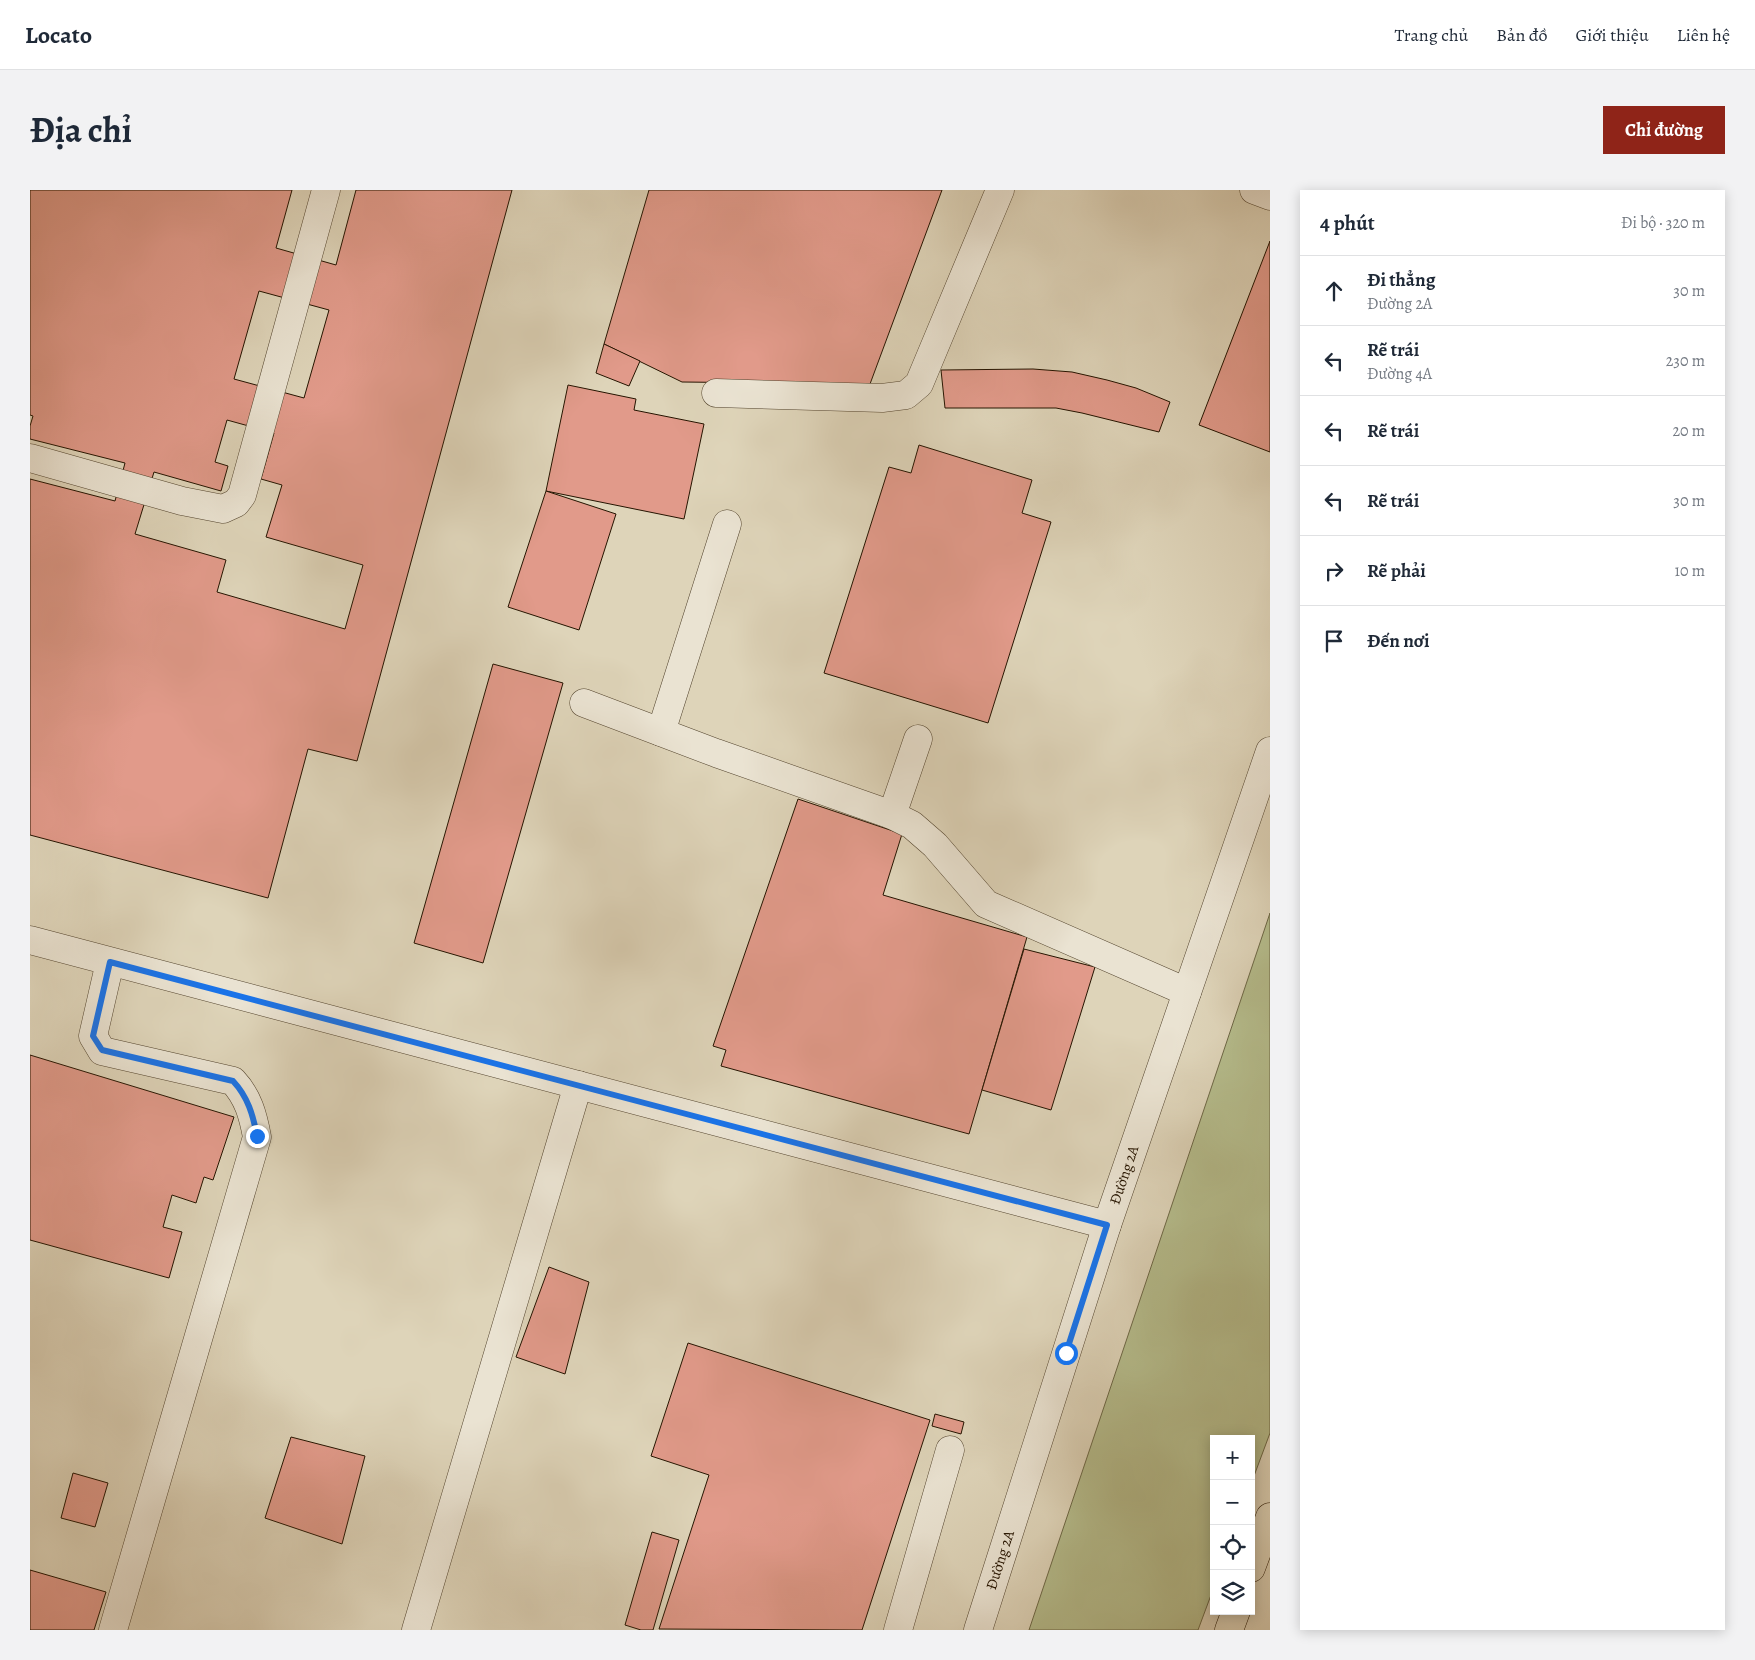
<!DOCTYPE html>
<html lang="vi">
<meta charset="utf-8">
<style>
body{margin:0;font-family:Alegreya,serif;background:#f2f2f3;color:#1f2937}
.controls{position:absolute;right:15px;bottom:15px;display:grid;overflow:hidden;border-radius:0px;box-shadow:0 2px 12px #0003}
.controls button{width:45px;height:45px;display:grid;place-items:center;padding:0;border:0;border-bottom:1px solid #e0e1e3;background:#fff;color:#1f2937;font:25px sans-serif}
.stop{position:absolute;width:15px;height:15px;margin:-11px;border:4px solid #1a73e8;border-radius:50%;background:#fff}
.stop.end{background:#1a73e8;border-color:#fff;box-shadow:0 1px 5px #0008}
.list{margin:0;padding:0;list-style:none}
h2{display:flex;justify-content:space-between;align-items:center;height:65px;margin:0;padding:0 20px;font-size:21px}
h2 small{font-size:16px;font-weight:400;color:#747a83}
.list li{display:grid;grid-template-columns:32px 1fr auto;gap:15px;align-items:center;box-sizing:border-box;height:70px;padding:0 20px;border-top:1px solid #e0e1e3}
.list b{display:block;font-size:19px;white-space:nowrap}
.list p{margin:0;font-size:16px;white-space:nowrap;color:#747a83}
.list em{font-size:16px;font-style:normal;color:#747a83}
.icon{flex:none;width:28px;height:28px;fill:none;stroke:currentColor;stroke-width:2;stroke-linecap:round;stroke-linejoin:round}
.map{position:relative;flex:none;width:1240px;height:1440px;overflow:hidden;border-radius:0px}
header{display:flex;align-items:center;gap:30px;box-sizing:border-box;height:70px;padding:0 25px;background:#fff;border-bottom:1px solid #e0e1e3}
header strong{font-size:24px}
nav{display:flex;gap:28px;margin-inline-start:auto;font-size:18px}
.intro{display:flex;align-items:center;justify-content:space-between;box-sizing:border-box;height:120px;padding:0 30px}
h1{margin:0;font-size:35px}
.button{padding:12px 22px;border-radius:0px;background:#8f2418;color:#fff;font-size:18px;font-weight:700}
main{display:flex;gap:30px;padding:0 30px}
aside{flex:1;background:#fff;border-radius:0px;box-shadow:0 2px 12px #0003}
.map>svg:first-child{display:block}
</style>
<header>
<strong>Locato</strong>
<nav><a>Trang chủ</a><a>Bản đồ</a><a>Giới thiệu</a><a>Liên hệ</a></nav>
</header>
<div class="intro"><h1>Địa chỉ</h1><a class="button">Chỉ đường</a></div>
<main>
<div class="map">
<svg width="1240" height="1440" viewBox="0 0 1240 1440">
<rect width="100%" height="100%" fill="#ded4b9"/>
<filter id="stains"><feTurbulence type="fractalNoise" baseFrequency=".004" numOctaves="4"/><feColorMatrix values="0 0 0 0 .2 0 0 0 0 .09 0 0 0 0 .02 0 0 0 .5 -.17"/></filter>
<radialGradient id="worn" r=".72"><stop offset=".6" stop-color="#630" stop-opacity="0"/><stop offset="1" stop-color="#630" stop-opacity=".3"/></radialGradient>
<path fill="#b5bc8c" stroke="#6d6846" d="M 1240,723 L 1240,1243 L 1221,1294 L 1221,1249 L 1184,1249 L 1184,1397 L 1168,1440 L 999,1440 Z"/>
<g fill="#e19a8a" stroke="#251400" fill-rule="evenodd">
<path d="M 0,0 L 262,0 L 246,58 L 306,75 L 326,0 L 482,0 L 327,571 L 278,559 L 238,708 L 0,645 L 0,289 L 85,311 L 95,273 L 0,249 L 0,236 L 3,226 L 0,225 ZM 229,101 L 299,120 L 274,208 L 204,189 ZM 197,230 L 244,243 L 231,289 L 252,295 L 236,347 L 333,375 L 315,439 L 187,402 L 196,370 L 105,344 L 124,282 L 191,301 L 198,276 L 185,272 Z"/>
<path d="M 619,0 L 912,0 L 840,194 L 652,192 L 574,154 Z"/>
<path d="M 1240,51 L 1240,262 L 1169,235 Z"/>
<path d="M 574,154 L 610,171 L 599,196 L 566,183 Z"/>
<path d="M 1003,179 L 1042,182 L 1077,190 L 1106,198 L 1140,212 L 1129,242 L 1052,223 L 1026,218 L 915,218 L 911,180 Z"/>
<path d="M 538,195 L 606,209 L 604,220 L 674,234 L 654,329 L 516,301 Z"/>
<path d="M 889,255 L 1002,290 L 992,323 L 1021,332 L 958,533 L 794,483 L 859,277 L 881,283 Z"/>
<path d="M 516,301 L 586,324 L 549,440 L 478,417 Z"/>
<path d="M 463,474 L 533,493 L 453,773 L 384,753 Z"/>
<path d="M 768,609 L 872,644 L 853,705 L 997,747 L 939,944 L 691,876 L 696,860 L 683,856 Z"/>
<path d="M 994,759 L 1065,777 L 1021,920 L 952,900 Z"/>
<path d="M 0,865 L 204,927 L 183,990 L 174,987 L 166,1013 L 142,1005 L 133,1037 L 152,1042 L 139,1088 L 0,1050 Z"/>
<path d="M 519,1077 L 559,1092 L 535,1184 L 486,1167 Z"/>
<path d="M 658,1153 L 900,1230 L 832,1440 L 629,1439 L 679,1285 L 621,1266 Z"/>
<path d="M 905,1224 L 934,1232 L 931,1244 L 902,1236 Z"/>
<path d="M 261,1247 L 335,1266 L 312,1354 L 235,1328 Z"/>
<path d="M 43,1283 L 78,1293 L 65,1337 L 31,1328 Z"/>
<path d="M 622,1342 L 649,1350 L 623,1440 L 611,1440 L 595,1435 Z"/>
<path d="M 0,1380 L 76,1402 L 64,1440 L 0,1440 Z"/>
</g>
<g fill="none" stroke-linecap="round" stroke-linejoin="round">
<g stroke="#53442e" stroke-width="29">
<g id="minor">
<path d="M 1224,0 L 1240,6"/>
<path d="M 686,203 L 852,208 L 876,205 L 889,194 L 970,0"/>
<path d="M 0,268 L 152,311 L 193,319 L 206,313 L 212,305 L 296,0"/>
<path d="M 554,513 L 686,563 L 862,625 L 882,635 L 905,655 L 956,714 L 1157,802"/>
<path d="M 631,542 L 697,334"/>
<path d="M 862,625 L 888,549"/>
<path d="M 0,750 L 1077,1035"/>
<path d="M 80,772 L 63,846 L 72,861 L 203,891 C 218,907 223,925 227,947 L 83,1440"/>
<path d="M 386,1440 L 548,895"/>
<path d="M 868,1440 L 920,1260"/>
<path d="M 948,1440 L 1077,1035 L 1240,561"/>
</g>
</g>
<g stroke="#251400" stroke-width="29">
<g id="highway">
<path d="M 1221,1378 L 1240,1327"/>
<path d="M 1199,1440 L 1206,1421"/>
</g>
</g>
<use href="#minor" stroke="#eae3d2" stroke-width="28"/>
<use href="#highway" stroke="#ded4b9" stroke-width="28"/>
</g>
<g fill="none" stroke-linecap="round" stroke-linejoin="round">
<path stroke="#1a73e8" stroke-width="6" d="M 227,946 C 223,925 218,907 203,891 L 72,860 L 63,846 L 80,772 L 1077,1035 L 1036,1163"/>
</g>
<g text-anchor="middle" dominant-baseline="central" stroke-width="4.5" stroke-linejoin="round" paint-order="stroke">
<g font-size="15" fill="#251400" stroke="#eae3d2">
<text transform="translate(1094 985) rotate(-71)">Đường 2A</text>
<text transform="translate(970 1370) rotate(-72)">Đường 2A</text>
</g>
</g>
<rect width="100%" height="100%" filter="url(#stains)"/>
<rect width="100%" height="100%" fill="url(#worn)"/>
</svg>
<div class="controls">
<button>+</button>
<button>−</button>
<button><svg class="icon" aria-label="locate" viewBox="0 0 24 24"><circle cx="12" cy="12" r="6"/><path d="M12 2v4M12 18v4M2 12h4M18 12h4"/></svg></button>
<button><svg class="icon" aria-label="layers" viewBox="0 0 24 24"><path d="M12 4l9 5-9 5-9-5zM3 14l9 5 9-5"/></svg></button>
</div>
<div class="stop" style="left:1036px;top:1163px"></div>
<div class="stop end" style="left:227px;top:946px"></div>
</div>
<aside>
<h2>4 phút<small>Đi bộ · 320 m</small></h2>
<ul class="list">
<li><svg class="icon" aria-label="ahead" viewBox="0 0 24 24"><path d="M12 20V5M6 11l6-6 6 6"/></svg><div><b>Đi thẳng</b><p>Đường 2A</p></div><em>30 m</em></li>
<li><svg class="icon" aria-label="left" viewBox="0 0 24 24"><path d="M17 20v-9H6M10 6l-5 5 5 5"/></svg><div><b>Rẽ trái</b><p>Đường 4A</p></div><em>230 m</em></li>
<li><svg class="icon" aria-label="left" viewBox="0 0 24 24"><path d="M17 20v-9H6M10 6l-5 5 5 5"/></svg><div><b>Rẽ trái</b></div><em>20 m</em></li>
<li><svg class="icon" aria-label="left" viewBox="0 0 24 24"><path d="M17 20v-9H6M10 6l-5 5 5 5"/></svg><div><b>Rẽ trái</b></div><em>30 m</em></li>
<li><svg class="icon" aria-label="right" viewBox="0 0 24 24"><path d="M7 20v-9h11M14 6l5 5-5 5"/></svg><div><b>Rẽ phải</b></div><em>10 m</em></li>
<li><svg class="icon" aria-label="arrive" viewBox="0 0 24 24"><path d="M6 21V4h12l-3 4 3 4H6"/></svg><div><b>Đến nơi</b></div></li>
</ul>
</aside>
</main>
